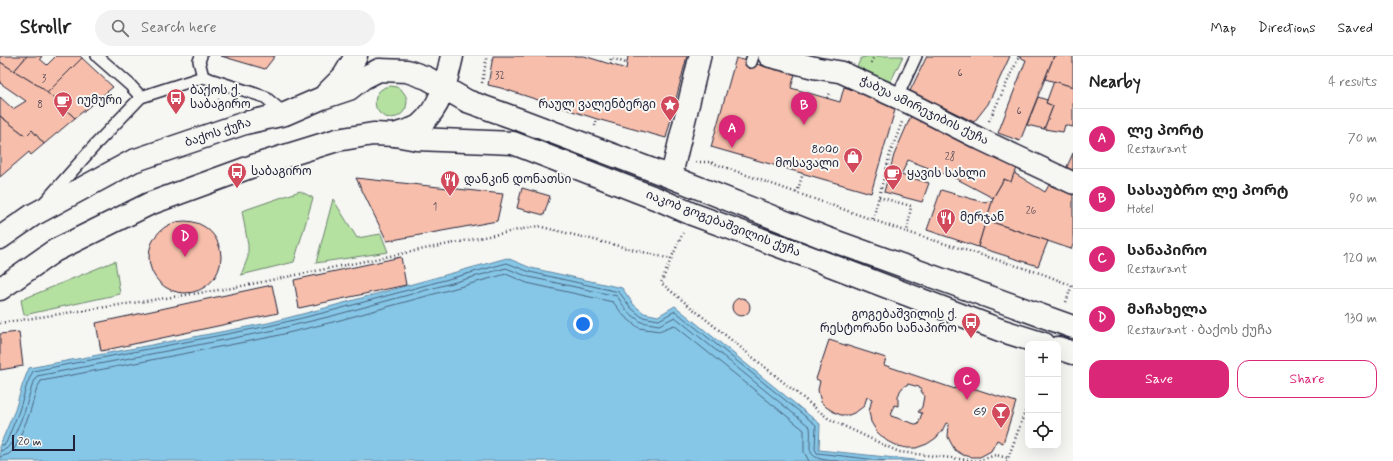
<!DOCTYPE html>
<meta charset="utf-8">
<style>
body{margin:0;font-family:Mynerve,"Noto Sans Georgian",sans-serif;background:#f2f2f2;color:#222}
.controls{position:absolute;right:12px;bottom:12px;display:grid;overflow:hidden;border-radius:8px;box-shadow:0 4px 16px #0002}
.controls button{width:36px;height:36px;display:grid;place-items:center;padding:0;border:0;border-bottom:1px solid #e0e0e0;background:#fff;color:#222;font:20px sans-serif}
.scale{position:absolute;left:12px;bottom:10px;width:63px;box-sizing:border-box;padding-left:4px;border:2px solid #22223b;border-top:0;font-size:11px;line-height:14px;white-space:nowrap;color:#22223b;-webkit-text-stroke:3px #f6f6f2;paint-order:stroke}
.you{position:absolute;left:583px;top:268px;width:14px;height:14px;margin:-10px;border:3px solid #fff;border-radius:50%;background:#1a73e8;box-shadow:0 0 0 6px #1a73e833}
.badge{display:grid;place-items:center;width:26px;height:26px;border-radius:50%;background:#db2777;color:#fff;font-size:13px;font-weight:700}
.pin{position:absolute;translate:-50% -33px;filter:drop-shadow(0 1px 2px #0008)}
.pin::after{content:'';position:absolute;top:21px;width:14px;height:12px;background:inherit;clip-path:polygon(0 0,100% 0,50% 100%)}
.list{margin:0;padding:0;list-style:none}
h2{display:flex;justify-content:space-between;align-items:center;height:52px;margin:0;padding:0 16px;font-size:17px}
h2 small{font-size:13px;font-weight:400;color:#767676}
.list li{display:grid;grid-template-columns:26px 1fr auto;gap:12px;align-items:center;box-sizing:border-box;height:60px;padding:0 16px;border-top:1px solid #e0e0e0}
.list b{display:block;font-size:15px;white-space:nowrap}
.list p{margin:0;font-size:13px;white-space:nowrap;color:#767676}
.list em{font-size:13px;font-style:normal;color:#767676}
.actions{display:flex;gap:8px;padding:12px 16px}
.actions a{flex:1;padding:9px 0;border:1px solid #db2777;border-radius:12px;text-align:center;font-size:14px;color:#db2777}
.actions .main{background:#db2777;color:#fff}
.icon{flex:none;width:22px;height:22px;fill:none;stroke:currentColor;stroke-width:2;stroke-linecap:round;stroke-linejoin:round}
.map{position:relative;flex:none;width:1073px;height:405px;overflow:hidden}
header{display:flex;align-items:center;gap:24px;box-sizing:border-box;height:56px;padding:0 20px;background:#fff;border-bottom:1px solid #e0e0e0}
header strong{font-size:19px}
nav{display:flex;gap:22px;margin-inline-start:auto;font-size:14px}
.search{width:280px;height:36px;background:#f2f2f2;display:flex;align-items:center;gap:10px;box-sizing:border-box;padding:0 14px;border-radius:22px;color:#767676;font-size:15px}
main{display:flex}
aside{flex:1;background:#fff}
.map>svg:first-child{display:block}
</style>
<header>
<strong>Strollr</strong>
<div class="search"><svg class="icon" aria-label="search" viewBox="0 0 24 24"><circle cx="10" cy="10" r="6"/><path d="M15 15l6 6"/></svg>Search here</div>
<nav><a>Map</a><a>Directions</a><a>Saved</a></nav>
</header>
<main>
<div class="map">
<svg width="1073" height="405" viewBox="0 0 1073 405">
<rect width="100%" height="100%" fill="#f6f6f2"/>
<filter id="ink" filterUnits="userSpaceOnUse"><feTurbulence type="fractalNoise" baseFrequency=".025" numOctaves="2"/><feDisplacementMap in="SourceGraphic" scale="8" xChannelSelector="R" yChannelSelector="G"/><feConvolveMatrix kernelMatrix="1 2 1 2 8 2 1 2 1" color-interpolation-filters="sRGB"/></filter>
<g filter="url(#ink)">
<g fill="#b4e1a0" stroke="#6b826e">
<path d="M 869,0 L 903,0 L 887,33 L 861,21 L 857,11 L 861,2 Z"/>
<circle cx="391" cy="46" r="16"/>
<path d="M 300,135 L 313,142 L 294,206 L 241,219 L 248,201 L 248,189 L 242,155 Z"/>
<path d="M 333,143 L 357,182 L 381,178 L 388,196 L 316,207 Z"/>
<path d="M 115,205 L 120,238 L 24,259 L 21,244 Z"/>
</g>
<path fill="#86c7e7" stroke="#5e85a2" d="M 507,202 L 531,212 L 622,232 L 634,249 L 644,257 L 658,260 L 675,250 L 820,368 L 819,394 L 924,405 L 0,405 L 0,389 L 15,354 L 23,327 L 29,312 L 268,267 L 329,251 Z"/>
<g fill="none" stroke-linecap="round" stroke-linejoin="round">
<g stroke="#4a6480" stroke-width="1">
<path d="M 0,389 L 4,389 L 6,387 L 19,355 L 27,328 L 33,315 L 269,270 L 331,255 L 507,207 L 530,216 L 619,236 L 631,252 L 642,261 L 659,264 L 675,255 L 816,369 L 815,393 L 817,397 L 886,405"/>
<path d="M 0,395 L 6,393 L 10,389 L 24,357 L 32,330 L 37,320 L 270,275 L 332,260 L 506,212 L 529,221 L 617,240 L 627,255 L 641,266 L 659,269 L 675,261 L 810,371 C 811,377 810,384 810,390 C 809,405 828,404 839,405"/>
<path d="M 0,401 L 9,398 L 15,392 L 29,359 L 37,332 L 41,325 L 271,281 L 333,266 L 506,218 L 527,227 L 613,246 L 624,260 L 639,272 L 659,275 L 674,269 L 804,374 L 804,396 L 809,405"/>
</g>
</g>
<g fill="#f7bfab" stroke="#22223b" fill-rule="evenodd">
<path d="M 0,0 L 27,0 L 14,15 L 0,6 Z"/>
<path d="M 27,0 L 42,0 L 40,3 L 47,9 L 56,0 L 80,0 L 82,2 L 47,37 L 42,32 L 14,15 Z"/>
<path d="M 221,0 L 275,0 L 265,13 Z"/>
<path d="M 493,0 L 584,0 L 626,13 L 628,0 L 687,0 L 666,82 L 597,63 L 501,32 L 488,29 Z"/>
<path d="M 927,0 L 1010,0 L 988,48 L 974,66 L 910,35 Z"/>
<path d="M 1017,0 L 1054,0 L 1020,85 L 998,77 L 1026,4 Z"/>
<path d="M 1054,0 L 1073,0 L 1073,31 L 1045,23 Z"/>
<path d="M 82,2 L 113,31 L 75,62 L 47,37 Z"/>
<path d="M 736,2 L 777,14 L 780,6 L 797,11 L 791,32 L 840,46 L 844,31 L 897,47 L 871,137 L 711,91 Z"/>
<path d="M 0,6 L 42,32 L 75,62 L 44,88 L 32,74 L 26,80 L 0,60 L 0,41 L 13,53 L 26,45 L 0,27 Z"/>
<path d="M 1054,25 L 1073,31 L 1073,71 L 1065,69 L 1063,76 L 1044,73 L 1053,50 L 1046,47 Z"/>
<path d="M 1038,41 L 1047,44 L 1046,47 L 1053,50 L 1044,73 L 1027,69 Z"/>
<path d="M 914,53 L 1019,108 L 1011,126 L 1004,123 L 993,142 L 957,123 L 908,104 L 901,119 L 929,127 L 922,146 L 884,136 L 894,99 Z"/>
<path d="M 0,60 L 26,80 L 32,74 L 44,88 L 31,99 L 29,96 L 0,121 Z"/>
<path d="M 1073,97 L 1073,116 L 1066,113 Z"/>
<path d="M 1014,117 L 1045,136 L 1049,129 L 1073,139 L 1073,189 L 1071,193 L 986,164 L 993,142 L 1004,123 L 1011,126 Z"/>
<path d="M 356,122 L 503,138 L 497,165 L 387,185 Z"/>
<path d="M 522,132 L 550,140 L 544,159 L 517,152 Z"/>
<path d="M 941,134 L 986,147 L 987,145 L 992,146 L 978,191 L 927,174 Z"/>
<path d="M 986,164 L 1048,185 L 1038,210 L 978,191 Z"/>
<circle cx="185" cy="201" r="36"/>
<path d="M 401,201 L 406,229 L 299,252 L 294,224 Z"/>
<path d="M 272,229 L 278,257 L 101,295 L 96,267 Z"/>
<circle cx="741" cy="251" r="9"/>
<path d="M 19,276 L 23,310 L 0,314 L 0,278 Z"/>
<path d="M 829,284 L 886,302 L 884,309 L 955,333 L 957,327 L 1016,346 L 1003,387 L 997,384 L 991,395 L 980,401 L 972,401 L 963,399 L 955,394 L 951,387 L 948,381 L 949,368 L 946,367 L 942,375 L 936,382 L 927,388 L 916,392 L 907,392 L 897,390 L 887,385 L 877,376 L 871,366 L 869,355 L 872,343 L 867,341 L 864,350 L 856,356 L 849,359 L 841,359 L 834,356 L 826,351 L 821,346 L 818,334 L 820,325 L 816,323 ZM 908,328 L 919,331 L 924,340 L 922,351 L 918,356 L 922,357 L 918,369 L 891,360 L 894,349 L 898,350 L 898,341 L 900,335 L 903,331 Z"/>
</g>
<g fill="none" stroke-linecap="round" stroke-linejoin="round">
<g stroke="#22223b" stroke-width="14">
<g id="service">
<path d="M 97,0 L 130,29 L 141,41"/>
<path d="M 201,0 L 199,5 L 203,21"/>
<path d="M 751,6 L 753,0"/>
<path d="M 897,41 L 916,0"/>
<path d="M 44,147 L 96,88 L 141,41 L 203,21 L 265,41 L 285,58"/>
</g>
</g>
<g stroke="#22223b" stroke-width="24">
<g id="minor">
<path d="M 769,0 L 816,12 L 841,16 L 909,47 L 980,83 L 1073,127"/>
<path d="M 671,121 L 700,0"/>
</g>
</g>
<g stroke="#22223b" stroke-width="25">
<g id="secondary">
<path d="M 327,37 L 344,20 L 356,0"/>
<path d="M 395,79 C 402,76 413,74 419,70 C 441,51 446,27 452,0"/>
<path d="M 0,182 L 33,159 L 133,105 L 245,67 L 285,58 L 322,42 L 349,33 L 363,22 L 379,14 L 407,15 L 427,22 L 467,45 L 523,65 L 671,121 L 823,181 L 1073,271"/>
<path d="M 0,233 L 54,195 L 149,148 L 253,110 L 337,84 L 373,78 L 395,79 L 417,83 L 513,87 L 660,144 L 692,158 L 809,201 L 1000,274 L 1044,288"/>
<path d="M 1058,292 L 1073,297"/>
</g>
</g>
<g stroke="#22223b" stroke-width="2.5" stroke-dasharray="1 3" stroke-linecap="butt">
<path d="M 871,7 L 874,0"/>
<path d="M 610,8 L 611,2 L 626,7"/>
<path d="M 482,27 L 487,0"/>
<path d="M 827,42 L 831,36"/>
<path d="M 216,51 L 219,43"/>
<path d="M 989,65 L 1019,1"/>
<path d="M 595,70 L 597,63"/>
<path d="M 696,106 L 710,106 L 907,176 L 1043,218 L 1073,230"/>
<path d="M 797,137 L 803,117"/>
<path d="M 879,141 L 911,150 L 907,176"/>
<path d="M 873,163 L 890,98 L 902,66"/>
<path d="M 671,203 L 661,227 L 829,363 L 899,396 L 977,405 L 996,399 L 1008,402"/>
<path d="M 1066,246 L 1072,229"/>
<path d="M 0,267 L 232,232 L 538,170 L 671,203 L 683,177"/>
<path d="M 1007,405 L 1028,348"/>
</g>
<use href="#service" stroke="#f6f6f2" stroke-width="11"/>
<use href="#minor" stroke="#f6f6f2" stroke-width="21"/>
<use href="#secondary" stroke="#f6f6f2" stroke-width="22"/>
</g>
</g>
<defs>
<g id="bus-pin" transform="scale(1)"><path d="M0 17L-7.5 6A9.5 9.5 0 1 1 7.5 6Z" fill="#d1495b" stroke="#f6f6f2"/><path d="M-5-6H5V4H4V6H2V4H-2V6H-4V4H-5ZM-3.5-4V0h7V-4ZM-3.5 1.2v1.5H-2V1.2ZM2 1.2v1.5H3.5V1.2Z" fill="#fff"/></g>
<g id="cafe-pin" transform="scale(1)"><path d="M0 17L-7.5 6A9.5 9.5 0 1 1 7.5 6Z" fill="#d1495b" stroke="#f6f6f2"/><path d="M-5.5-4.5H6V0H3Q3 3.5 0 3.5H-2.5Q-5.5 3.5-5.5 0ZM3-3.2v2h1.7v-2ZM-6 4.5H4V6H-6Z" fill="#fff"/></g>
<g id="sight-pin" transform="scale(1)"><path d="M0 17L-7.5 6A9.5 9.5 0 1 1 7.5 6Z" fill="#d1495b" stroke="#f6f6f2"/><path d="M0-6L1.8-2.2L6-1.7L2.9 1.2L3.7 5.4L0 3.3L-3.7 5.4L-2.9 1.2L-6-1.7L-1.8-2.2Z" fill="#fff"/></g>
<g id="shop-pin" transform="scale(1)"><path d="M0 17L-7.5 6A9.5 9.5 0 1 1 7.5 6Z" fill="#d1495b" stroke="#f6f6f2"/><path d="M-5-2.5h2.3a2.7 3.5 0 0 1 5.4 0H5L5.5 6h-11ZM-1.5-2.5h3a1.5 2.3 0 0 0-3 0Z" fill="#fff"/></g>
<g id="restaurant-pin" transform="scale(1)"><path d="M0 17L-7.5 6A9.5 9.5 0 1 1 7.5 6Z" fill="#d1495b" stroke="#f6f6f2"/><path d="M-5-6h1v4h1v-4h1v4h1v-4h1v5L-1.5 .5V6h-2V.5L-5-1ZM5-6V6H3V1.5H1.5Q1.5-4 5-6Z" fill="#fff"/></g>
<g id="bar-pin" transform="scale(1)"><path d="M0 17L-7.5 6A9.5 9.5 0 1 1 7.5 6Z" fill="#d1495b" stroke="#f6f6f2"/><path d="M-6-5H6L.8 .8V4.5H3.5V6h-7V4.5H-.8V.8Z" fill="#fff"/></g>
</defs>
<g fill-rule="evenodd">
<use href="#bus-pin" x="176" y="42"/>
<use href="#cafe-pin" x="63" y="45"/>
<use href="#sight-pin" x="670" y="49"/>
<use href="#shop-pin" x="853" y="101"/>
<use href="#bus-pin" x="237" y="116"/>
<use href="#cafe-pin" x="893" y="118"/>
<use href="#restaurant-pin" x="450" y="124"/>
<use href="#restaurant-pin" x="946" y="162"/>
<use href="#bus-pin" x="971" y="266"/>
<use href="#bar-pin" x="1001" y="356"/>
</g>
<g text-anchor="middle" dominant-baseline="central" stroke-width="4" stroke-linejoin="round" paint-order="stroke">
<g font-size="10" fill="#574957">
<text x="960" y="17">6</text>
<text x="500" y="20">32</text>
<text x="44" y="23">3</text>
<text x="40" y="49">8</text>
<text x="1019" y="55">6</text>
<text x="950" y="101">28</text>
<text x="435" y="151">1</text>
<text x="1031" y="155">26</text>
</g>
<g font-size="12" fill="#22223b" stroke="#f6f6f2" text-anchor="start">
<text x="190" y="35">ბაქოს ქ.<tspan x="190" dy="14">საბაგირო</tspan></text>
<text x="77" y="45">იუმური</text>
<text x="656" y="49" text-anchor="end">რაულ ვალენბერგი</text>
<text x="839" y="94" text-anchor="end">8000<tspan x="839" dy="14">მოსავალი</tspan></text>
<text x="251" y="116">საბაგირო</text>
<text x="907" y="118">ყავის სახლი</text>
<text x="464" y="124">დანკინ დონათსი</text>
<text x="960" y="162">მერჯან</text>
<text x="957" y="259" text-anchor="end">გოგებაშვილის ქ.<tspan x="957" dy="14">რესტორანი სანაპირო</tspan></text>
<text x="987" y="356" text-anchor="end">G9</text>
</g>
<g font-size="12" fill="#22223b" stroke="#f6f6f2">
<text transform="translate(924 55) rotate(26)">ჭაბუა ამირეჯიბის ქუჩა</text>
<text transform="translate(218 77) rotate(-18)">ბაქოს ქუჩა</text>
<text transform="translate(723 168) rotate(21)">იაკობ გოგებაშვილის ქუჩა</text>
</g>
</g>
</svg>
<div class="controls">
<button>+</button>
<button>−</button>
<button><svg class="icon" aria-label="locate" viewBox="0 0 24 24"><circle cx="12" cy="12" r="6"/><path d="M12 2v4M12 18v4M2 12h4M18 12h4"/></svg></button>
</div>
<div class="scale">20 m</div>
<div class="you"></div>
<div class="pin badge" style="left:732px;top:92px">A</div>
<div class="pin badge" style="left:804px;top:69px">B</div>
<div class="pin badge" style="left:967px;top:344px">C</div>
<div class="pin badge" style="left:185px;top:201px">D</div>
</div>
<aside>
<h2>Nearby<small>4 results</small></h2>
<ul class="list">
<li><span class="badge">A</span><div><b>ლე პორტ</b><p>Restaurant</p></div><em>70 m</em></li>
<li><span class="badge">B</span><div><b>სასაუბრო ლე პორტ</b><p>Hotel</p></div><em>90 m</em></li>
<li><span class="badge">C</span><div><b>სანაპირო</b><p>Restaurant</p></div><em>120 m</em></li>
<li><span class="badge">D</span><div><b>მაჩახელა</b><p>Restaurant · ბაქოს ქუჩა</p></div><em>130 m</em></li>
</ul>
<div class="actions"><a class="main">Save</a><a>Share</a></div>
</aside>
</main>
